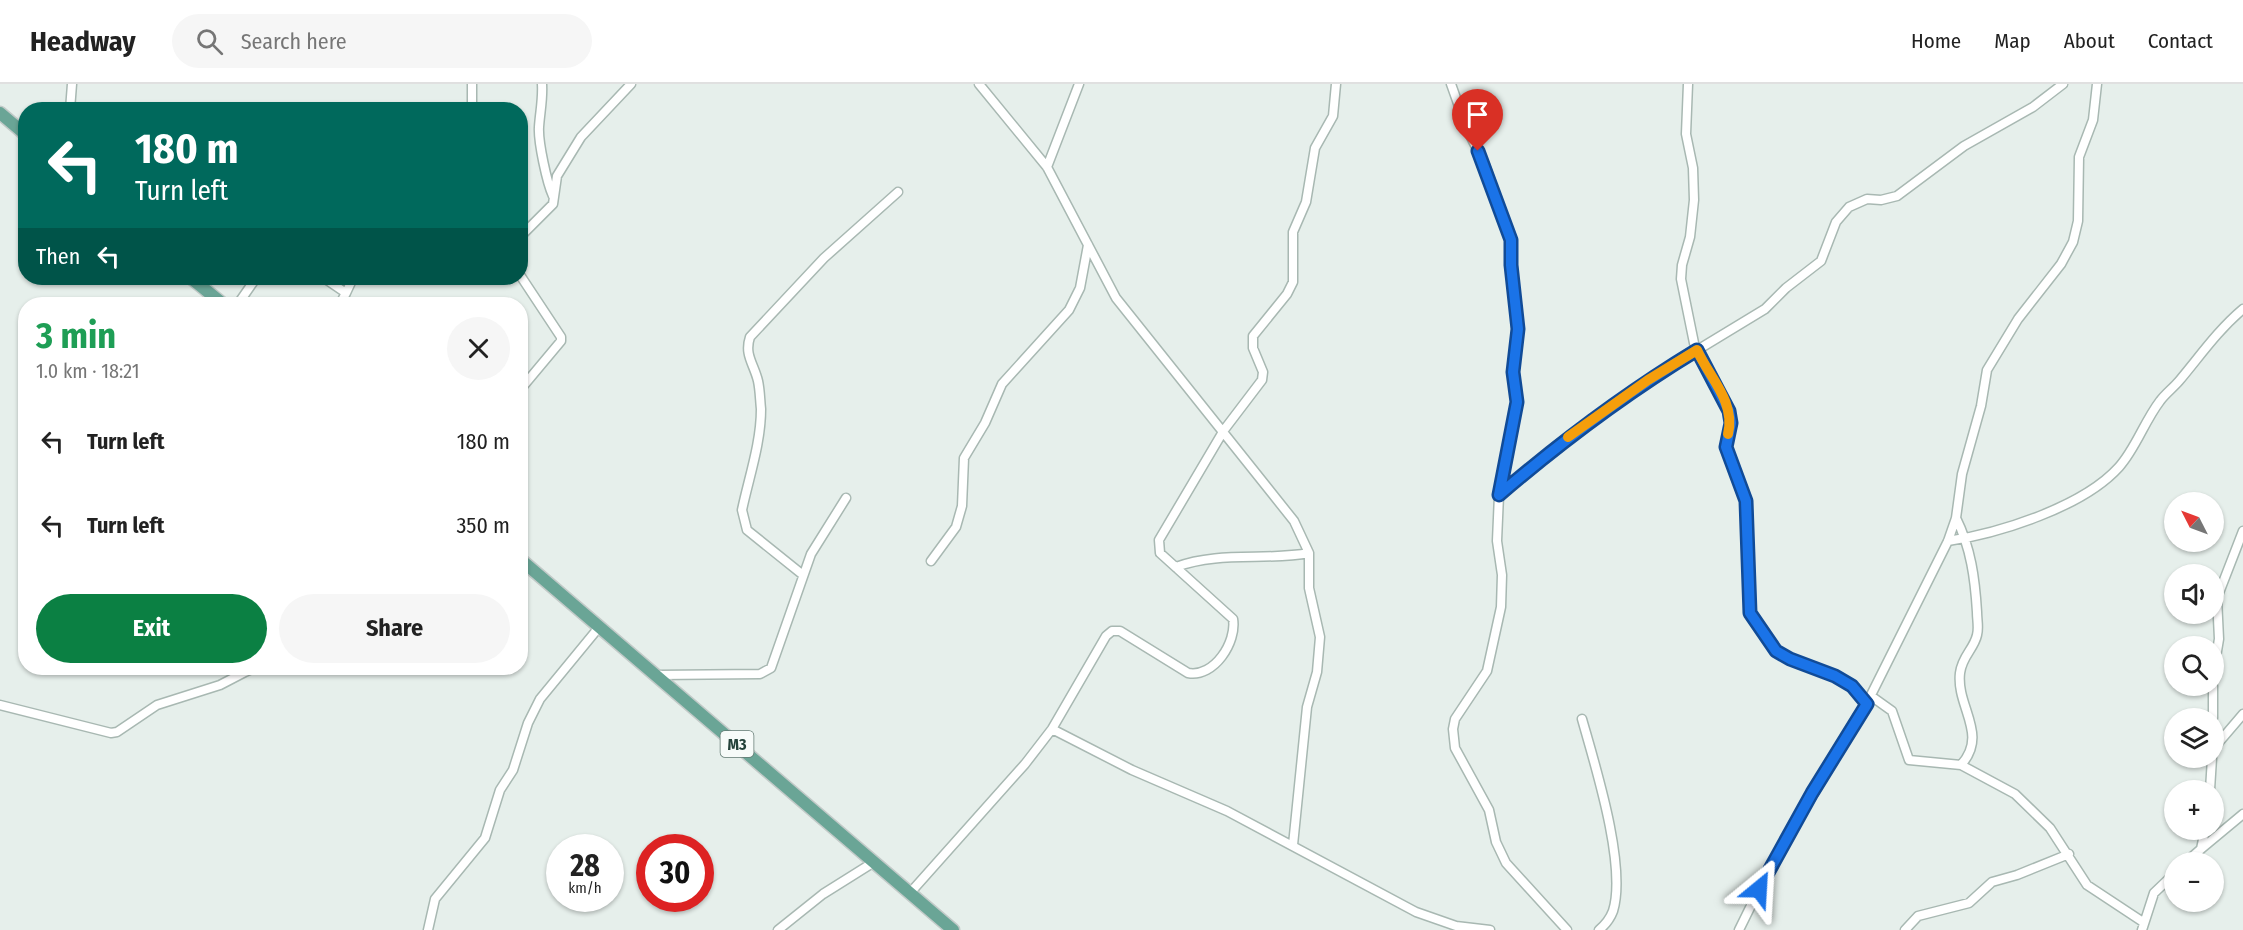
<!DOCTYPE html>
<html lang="en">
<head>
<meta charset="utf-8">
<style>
  body { margin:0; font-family:"Fira Sans Condensed",sans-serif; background:#f6f6f6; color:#222; height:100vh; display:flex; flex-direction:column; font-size:22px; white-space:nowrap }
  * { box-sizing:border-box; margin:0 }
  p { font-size:20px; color:#767676 }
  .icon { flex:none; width:33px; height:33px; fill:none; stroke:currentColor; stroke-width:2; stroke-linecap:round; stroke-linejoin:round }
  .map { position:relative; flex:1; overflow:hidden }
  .drawer { position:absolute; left:18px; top:213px; width:510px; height:378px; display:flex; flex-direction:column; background:#fff; border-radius:24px; box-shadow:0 2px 4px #0004 }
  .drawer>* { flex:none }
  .top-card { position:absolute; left:18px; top:18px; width:510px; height:183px; border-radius:24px; box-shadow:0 2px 4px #0004; background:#00695c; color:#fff; overflow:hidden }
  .needle { width:39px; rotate:312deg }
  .tools { position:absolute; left:2164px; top:408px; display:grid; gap:12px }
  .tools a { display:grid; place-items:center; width:60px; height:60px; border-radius:50%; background:#fff; box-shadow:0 2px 4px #0004; font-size:30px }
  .speed { position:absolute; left:546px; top:750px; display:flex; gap:12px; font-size:30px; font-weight:700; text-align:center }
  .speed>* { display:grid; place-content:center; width:78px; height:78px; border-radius:50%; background:#fff; box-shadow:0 2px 4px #0004; line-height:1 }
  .speed small { font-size:15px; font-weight:400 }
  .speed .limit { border:9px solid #d22; background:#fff; color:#111 }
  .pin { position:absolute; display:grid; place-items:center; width:51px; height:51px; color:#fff; margin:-62px -26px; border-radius:50% 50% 50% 0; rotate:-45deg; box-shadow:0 0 6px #0007 }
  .pin .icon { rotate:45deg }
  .me { position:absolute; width:66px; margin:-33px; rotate:27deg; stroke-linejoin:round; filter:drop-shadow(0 0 4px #0008) }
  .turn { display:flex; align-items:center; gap:21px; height:126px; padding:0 18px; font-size:27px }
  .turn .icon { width:78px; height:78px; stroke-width:2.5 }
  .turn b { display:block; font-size:42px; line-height:51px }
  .then { display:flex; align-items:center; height:57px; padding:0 18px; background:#0003; gap:12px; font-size:22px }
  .round { display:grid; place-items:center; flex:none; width:63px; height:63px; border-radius:32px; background:#f6f6f6 }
  .head { display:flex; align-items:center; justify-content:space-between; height:102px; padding:0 18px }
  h1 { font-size:36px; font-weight:700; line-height:45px; color:#1e9e55 }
  .button { display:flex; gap:12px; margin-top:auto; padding:12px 18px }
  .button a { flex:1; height:69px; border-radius:36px; background:#0b8043; color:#fff; font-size:24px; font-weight:700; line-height:69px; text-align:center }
  .button a+a { background:#f6f6f6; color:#222 }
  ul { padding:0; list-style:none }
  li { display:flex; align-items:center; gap:18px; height:84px; padding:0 18px }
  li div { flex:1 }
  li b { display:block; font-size:22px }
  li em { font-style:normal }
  header { display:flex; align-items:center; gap:36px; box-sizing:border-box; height:84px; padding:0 30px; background:#fff; border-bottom:2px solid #e0e0e0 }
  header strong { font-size:28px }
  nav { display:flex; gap:33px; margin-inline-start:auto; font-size:21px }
  .search { width:420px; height:54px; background:#f6f6f6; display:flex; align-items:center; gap:15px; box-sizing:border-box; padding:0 21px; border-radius:33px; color:#767676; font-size:22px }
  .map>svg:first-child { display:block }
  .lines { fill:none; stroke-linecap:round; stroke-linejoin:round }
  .minor-casing { stroke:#a8b8b2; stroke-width:11 }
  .primary-casing { stroke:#c2cac8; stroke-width:15 }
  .minor { stroke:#fff; stroke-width:8 }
  .primary { stroke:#6aa596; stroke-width:12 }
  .route-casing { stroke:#114b97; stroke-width:15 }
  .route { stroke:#1a73e8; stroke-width:10 }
  .slow { stroke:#f59e0b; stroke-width:10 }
  .labels { text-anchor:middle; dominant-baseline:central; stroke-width:5; stroke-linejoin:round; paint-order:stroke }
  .shield { fill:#f7fbf9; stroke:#637a73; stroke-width:1.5 }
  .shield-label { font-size:16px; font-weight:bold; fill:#24423a }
</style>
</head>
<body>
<header>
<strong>Headway</strong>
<div class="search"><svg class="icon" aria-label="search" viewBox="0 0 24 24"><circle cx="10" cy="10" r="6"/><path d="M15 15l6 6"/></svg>Search here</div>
<nav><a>Home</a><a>Map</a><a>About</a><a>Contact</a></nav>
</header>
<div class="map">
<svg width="2243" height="846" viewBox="0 0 2243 846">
  <rect width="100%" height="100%" fill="#e6efeb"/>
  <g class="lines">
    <defs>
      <path id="minor" d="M472 0V26
        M542 0C543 15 540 28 539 43 538 58 547 99 553 112
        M979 0 1047 83 1116 214 1294 437 1309 469V504L1320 553 1317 588 1307 623 1293 761
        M1451 0 1467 45 1485 81 1511 156V181L1518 245 1513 288 1517 318 1499 411 1497 457 1502 491 1501 523 1487 587 1455 635 1453 645 1455 664 1489 726 1496 758 1506 779 1567 846
        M1688 0 1686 50 1693 84 1694 116 1690 153 1682 181 1681 195 1694 259 1729 327 1731 339 1726 363 1746 417 1750 529 1776 567 1790 575 1835 592 1852 602 1867 619
        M70 26 72 0
        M1047 83 1079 0
        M520 153 553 120 557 92 581 53 631 0
        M520 191 561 253V257L520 306
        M324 194 346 209 353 194
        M238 220 256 194
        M340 220 346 209
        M1499 411 1556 362 1648 296 1765 225 1786 204 1821 177 1836 138 1849 123 1867 115 1881 116 1897 112 1964 62 2033 23 2063 0
        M1956 434C1971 464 1975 495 1977 528 1977 536 1979 544 1977 551 1974 565 1962 572 1960 589 1956 623 1989 650 1961 681
        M1948 457C2000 449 2083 423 2119 383 2136 364 2144 338 2160 317 2165 310 2173 304 2179 297 2200 272 2218 246 2243 225
        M931 477 956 443 962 422 964 374 985 339 1002 300 1069 226 1080 204 1088 161
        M1176 483C1219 467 1265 477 1309 469
        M803 491 747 446 742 426C749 393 761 359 761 325 760 316 760 306 758 297 754 280 744 271 750 253L824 174 898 108
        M2214 585 2219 555 2217 514 2243 447
        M657 591 760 590 771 584 811 470 846 414
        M1871 612 1892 627 1909 676 1961 681 2015 710 2050 744 2087 801 2143 838
        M0 621 111 649 117 648 157 621 220 601 245 588 254 584H301
        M2213 634V602
        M1582 635C1595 681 1627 782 1613 827 1610 835 1605 841 1599 846
        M1052 645 1132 686 1227 727 1416 828 1456 842 1490 846
        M2214 664 2243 630
        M2210 706 2212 674
        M2201 765 2243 730
        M2186 778 2201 765 2205 746
        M910 809 1025 680 1052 645 1106 552 1112 547H1120L1188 589C1214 594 1237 558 1233 535L1160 469 1159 456 1224 346 1262 296 1263 288 1253 264V252L1287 210 1293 198V148L1306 118 1315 64 1333 32 1336 0
        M428 846 435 815 485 754 500 706 513 686 528 639 540 615 600 542
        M778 846 823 810 874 778
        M1739 846 1769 785 1867 619 1948 457 1956 434 1962 390 1981 322 1987 286 2018 235 2061 180 2073 158 2078 137 2079 73 2093 36 2097 0
        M1905 846 1918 832 1969 819 1992 798 2017 791 2069 770
        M2142 846 2154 809 2175 789"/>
      <path id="primary" d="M0 29 26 51
        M191 194 223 220
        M520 475 953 846"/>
    </defs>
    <use href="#minor" class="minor-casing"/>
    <use href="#primary" class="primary-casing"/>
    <use href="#minor" class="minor"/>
    <use href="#primary" class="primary"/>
  </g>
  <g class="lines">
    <defs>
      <path id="route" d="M1478 67 1511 156V181L1518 245 1513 288 1517 318 1499 411C1562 357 1626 309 1697 266L1729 327 1731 339 1726 363 1746 417 1750 529 1776 567 1790 575 1835 592 1852 602 1867 620 1812 709 1759 805"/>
    </defs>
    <use href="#route" class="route-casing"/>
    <use href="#route" class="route"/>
    <path class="slow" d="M1568 353 1648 296 1697 266C1709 293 1736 318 1728 350"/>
  </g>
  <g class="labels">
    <rect class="shield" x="720.5" y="647" width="33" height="26" rx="4.5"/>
    <g class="shield-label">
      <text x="737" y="660">M3</text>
    </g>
  </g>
</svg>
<div class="tools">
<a><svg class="needle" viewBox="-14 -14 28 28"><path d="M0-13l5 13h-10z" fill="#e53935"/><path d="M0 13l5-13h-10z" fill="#767676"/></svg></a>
<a><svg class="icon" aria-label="sound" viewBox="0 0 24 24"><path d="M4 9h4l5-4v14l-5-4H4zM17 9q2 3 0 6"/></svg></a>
<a><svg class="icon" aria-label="search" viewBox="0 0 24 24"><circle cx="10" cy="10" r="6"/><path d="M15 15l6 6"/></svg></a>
<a><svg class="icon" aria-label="layers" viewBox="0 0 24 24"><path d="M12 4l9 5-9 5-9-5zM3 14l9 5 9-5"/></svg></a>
<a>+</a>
<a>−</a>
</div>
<div class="speed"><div>28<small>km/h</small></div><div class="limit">30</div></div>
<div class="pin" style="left:1478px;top:67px;background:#d93025"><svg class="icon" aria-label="arrive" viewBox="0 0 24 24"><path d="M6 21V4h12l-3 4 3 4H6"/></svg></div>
<svg class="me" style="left:1759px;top:805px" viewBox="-20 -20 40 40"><path d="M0-17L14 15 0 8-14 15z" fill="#1a73e8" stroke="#fff" stroke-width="4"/></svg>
<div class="top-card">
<div class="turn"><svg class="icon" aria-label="left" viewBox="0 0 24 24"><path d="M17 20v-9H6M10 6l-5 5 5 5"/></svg><div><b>180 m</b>Turn left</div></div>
<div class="then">Then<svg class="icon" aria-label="left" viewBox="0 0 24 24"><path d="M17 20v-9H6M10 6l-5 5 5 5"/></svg></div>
</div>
<section class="drawer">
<div class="head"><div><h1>3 min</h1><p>1.0 km · 18:21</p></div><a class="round"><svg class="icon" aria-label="close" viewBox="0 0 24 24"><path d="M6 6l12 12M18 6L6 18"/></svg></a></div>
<ul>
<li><svg class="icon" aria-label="left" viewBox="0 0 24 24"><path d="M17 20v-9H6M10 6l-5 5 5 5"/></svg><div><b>Turn left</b></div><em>180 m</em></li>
<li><svg class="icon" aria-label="left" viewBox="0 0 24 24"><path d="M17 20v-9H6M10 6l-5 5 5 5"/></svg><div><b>Turn left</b></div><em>350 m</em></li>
</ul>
<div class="button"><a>Exit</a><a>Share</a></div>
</section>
</div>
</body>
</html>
